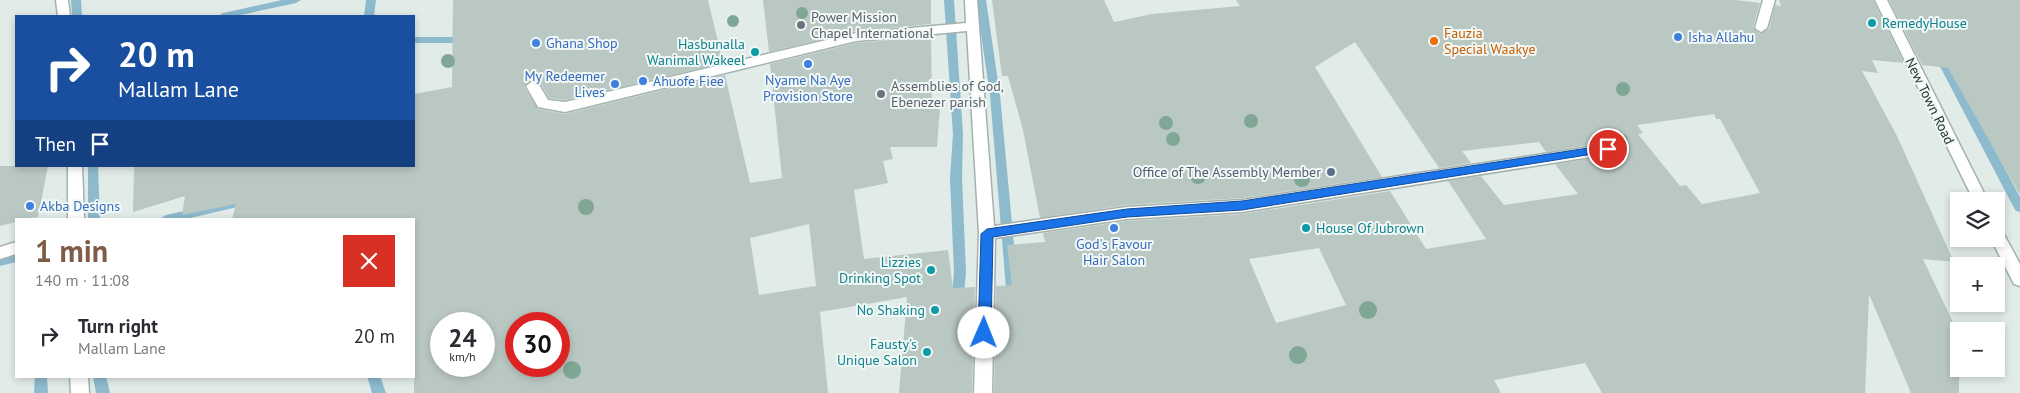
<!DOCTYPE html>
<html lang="en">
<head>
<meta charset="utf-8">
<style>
  body { margin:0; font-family:"PT Sans",sans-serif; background:#f7f7f7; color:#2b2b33; height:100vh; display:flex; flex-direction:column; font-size:19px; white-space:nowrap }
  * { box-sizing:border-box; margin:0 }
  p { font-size:16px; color:#7c7c81 }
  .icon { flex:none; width:28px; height:28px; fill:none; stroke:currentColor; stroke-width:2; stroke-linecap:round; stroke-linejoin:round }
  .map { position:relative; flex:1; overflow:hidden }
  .sheet { position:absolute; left:15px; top:218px; width:400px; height:160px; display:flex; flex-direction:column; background:#fff; border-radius:0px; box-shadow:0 2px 8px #0003 }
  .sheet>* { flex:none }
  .banner { position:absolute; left:15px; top:15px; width:400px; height:152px; border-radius:0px; box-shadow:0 2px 8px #0003; background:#1a4fa0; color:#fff; overflow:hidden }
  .tools { position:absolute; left:1950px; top:192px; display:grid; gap:10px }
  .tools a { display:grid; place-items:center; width:55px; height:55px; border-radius:0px; background:#fff; box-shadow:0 2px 8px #0003; font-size:25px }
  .speed { position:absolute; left:430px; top:312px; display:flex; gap:10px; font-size:25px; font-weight:700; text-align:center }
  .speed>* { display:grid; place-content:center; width:65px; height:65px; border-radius:50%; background:#fff; box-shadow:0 2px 8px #0003; line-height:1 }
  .speed small { font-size:12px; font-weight:400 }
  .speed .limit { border:8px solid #d22; background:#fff; color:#111 }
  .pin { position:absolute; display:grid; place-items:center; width:42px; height:42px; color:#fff; margin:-21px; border:2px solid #fff; border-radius:50%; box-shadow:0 1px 5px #0007 }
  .me { position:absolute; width:55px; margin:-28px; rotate:1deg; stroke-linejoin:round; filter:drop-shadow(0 0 4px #0008) }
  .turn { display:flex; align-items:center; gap:18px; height:105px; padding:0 20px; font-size:22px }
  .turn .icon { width:65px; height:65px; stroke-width:2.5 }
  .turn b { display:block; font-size:35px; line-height:42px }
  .then { display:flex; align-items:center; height:48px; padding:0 20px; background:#0003; gap:10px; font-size:19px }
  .round { display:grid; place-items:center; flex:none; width:52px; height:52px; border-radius:0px; background:#f7f7f7 }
  .summary { display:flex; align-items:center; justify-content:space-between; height:85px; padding:0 20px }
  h1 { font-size:30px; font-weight:600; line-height:38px; color:#805b48 }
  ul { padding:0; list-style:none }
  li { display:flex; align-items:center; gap:15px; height:65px; padding:0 20px }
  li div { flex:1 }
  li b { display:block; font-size:19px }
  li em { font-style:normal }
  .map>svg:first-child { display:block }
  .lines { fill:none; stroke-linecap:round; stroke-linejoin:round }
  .stream { fill:#8dbacc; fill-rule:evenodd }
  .building { fill:#bac8c4; fill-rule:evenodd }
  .service-casing { stroke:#a4b2af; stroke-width:3 }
  .minor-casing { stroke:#a4b2af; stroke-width:3 }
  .tertiary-casing { stroke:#a4b2af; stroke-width:3 }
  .service { fill:#fff; fill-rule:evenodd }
  .minor { fill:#fff; fill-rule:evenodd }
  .tertiary { fill:#fff; fill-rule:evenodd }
  .tree { fill:#80a695 }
  .route { fill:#1a73e8; stroke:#114b97 }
  .culture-dot { fill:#0f9aa8; stroke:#f2f8f5; stroke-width:2 }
  .worship-dot { fill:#6b7280; stroke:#f2f8f5; stroke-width:2 }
  .shop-dot { fill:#3f7fe0; stroke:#f2f8f5; stroke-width:2 }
  .food-dot { fill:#e8710a; stroke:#f2f8f5; stroke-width:2 }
  .service-dot { fill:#5c6f8a; stroke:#f2f8f5; stroke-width:2 }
  .labels { text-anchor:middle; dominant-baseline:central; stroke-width:4; stroke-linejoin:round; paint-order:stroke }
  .worship-label { font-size:14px; fill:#5b616d; stroke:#f2f8f5; text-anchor:start }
  .culture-label { font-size:14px; fill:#0d838f; stroke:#f2f8f5; text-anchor:end }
  .food-label { font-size:14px; fill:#c56008; stroke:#f2f8f5; text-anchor:start }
  .shop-label { font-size:14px; fill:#366cbe; stroke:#f2f8f5; text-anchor:start }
  .street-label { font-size:14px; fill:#233a37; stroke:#f2f8f5 }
  .service-label { font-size:14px; fill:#4e5e75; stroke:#f2f8f5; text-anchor:end }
</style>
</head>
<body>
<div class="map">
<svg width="2020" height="393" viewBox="0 0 2020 393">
  <rect width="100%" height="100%" fill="#e1ebe8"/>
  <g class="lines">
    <path class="stream" d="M71 0H81L82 16H72Z
      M282 0H301L296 3 236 16H218L223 13Z
      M366 0H376L374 16H364Z
      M944 0H954L963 134 962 178 966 273 963 302 961 305 957 307 953 305 951 302 954 273 950 178 953 134Z
      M976 0H986L1000 95 1018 288 1015 302 1011 304 1007 302 1005 299 1006 288 990 95Z
      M414 37H467L472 40 467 43H414Z
      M1939 52 1944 55 2020 197V212L2016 211 2014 208 1934 55Z
      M88 166H98L100 219H88Z
      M242 198 248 202 246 205 186 219H160L166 215Z
      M16 252V262L0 266V256Z
      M35 376H47L48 393H34Z
      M93 376H106L110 393H96Z
      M367 376H380L386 393H372Z"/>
  </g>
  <path class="building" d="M453 0H708L723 63 565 100 549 98 540 82 534 79 524 87 538 109 565 114 725 75 750 183 782 178 770 64 856 43 931 36 932 106H940L937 147H890L893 159 883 161 888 183 854 190 864 259 948 250 953 288 975 287 972 393H899L907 297 820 312 828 393H414V219H232L236 204 182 215 185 196 133 212 134 166H414V94L452 87ZM809 224 816 286 759 295 750 238ZM441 324H484V366H441ZM516 324H559V366H516Z
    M763 0H931V24L856 31 769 52Z
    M992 0H1104L1114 22 1152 14 1240 6 1236 0H1736L1760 3 1753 27 1760 34 1769 29 1775 5 1781 6 1779 0H1873L1904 63 1872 60 1878 73 1862 71 1897 136 1954 262 1923 259 1959 335V393H1911L1869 294 1865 393H1602L1585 363 1494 380 1501 393H994L996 286 1012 285 1007 245 1045 242 1043 233 1127 221 1242 214 1390 191 1426 249 1486 239 1448 181 1481 176 1504 205 1578 194 1555 164 1609 156 1618 149 1609 142 1546 152 1539 142 1462 151 1471 163 1439 168 1355 42 1315 67 1382 177 1242 198 1127 205 1040 218 1023 130 1008 76H1002ZM1714 114 1716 119H1720L1760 193 1702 204 1686 185 1680 186 1638 134 1643 133 1637 125ZM1319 248 1346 305 1276 323 1249 259Z
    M1889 0H2020V195L1948 68 1922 65Z
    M0 166H48L38 217 16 219V222L0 226Z"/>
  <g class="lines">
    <defs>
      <path id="service" d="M1763 0H1775L1767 28 1761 32 1755 28Z"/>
      <path id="minor" d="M56 0H68L70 16H58Z
        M965 0H977L994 226 1127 207 1242 200 1609 144 1616 149 1609 154 1242 212 1127 219 995 238 992 393H974L979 233 967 31 856 41 565 112 538 107 526 86 533 81 538 83 548 100 565 102 856 33 966 23Z
        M68 166H82L84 219H68Z
        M16 242V254L0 259V247Z
        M70 376H88L89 393H71Z"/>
      <path id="tertiary" d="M1875 0H1887L1988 201H1974Z
        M1996 227 2001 229 2020 264V286L2014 284 1991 239H1996Z"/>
    </defs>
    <use href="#service" class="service-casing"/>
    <use href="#minor" class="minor-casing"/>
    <use href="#tertiary" class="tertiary-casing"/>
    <use href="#service" class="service"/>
    <use href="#minor" class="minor"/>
    <use href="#tertiary" class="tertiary"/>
  </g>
  <g class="tree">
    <circle cx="802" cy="13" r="6"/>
    <circle cx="733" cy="21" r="6"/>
    <circle cx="448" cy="61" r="7"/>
    <circle cx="1623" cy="89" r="7"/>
    <circle cx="1251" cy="121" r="7"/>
    <circle cx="1166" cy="123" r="7"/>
    <circle cx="1173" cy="139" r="7"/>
    <circle cx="1621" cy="141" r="7"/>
    <circle cx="1198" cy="176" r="8"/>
    <circle cx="1302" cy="179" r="8"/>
    <circle cx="586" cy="207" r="8"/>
    <circle cx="1368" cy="310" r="9"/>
    <circle cx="1298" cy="355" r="9"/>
    <circle cx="572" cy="370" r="9"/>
  </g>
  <path class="route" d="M1608 145 1612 146V151L1242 210 1127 217 993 237 991 333 984 338 978 333 981 234 987 229 1127 209 1242 201Z"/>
  <g class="culture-dot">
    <circle cx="1872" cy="23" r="5"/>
    <circle cx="755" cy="52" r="5"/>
    <circle cx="1306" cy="228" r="5"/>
    <circle cx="931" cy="270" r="5"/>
    <circle cx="935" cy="310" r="5"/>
    <circle cx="927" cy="352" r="5"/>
  </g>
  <g class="worship-dot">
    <circle cx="801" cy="25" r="5"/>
    <circle cx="881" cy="94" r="5"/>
  </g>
  <g class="shop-dot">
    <circle cx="1678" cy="37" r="5"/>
    <circle cx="536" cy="43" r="5"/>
    <circle cx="808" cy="64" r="5"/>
    <circle cx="643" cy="81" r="5"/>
    <circle cx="615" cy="84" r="5"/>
    <circle cx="30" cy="206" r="5"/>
    <circle cx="1114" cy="228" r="5"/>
  </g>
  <circle class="food-dot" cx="1434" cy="41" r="5"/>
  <circle class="service-dot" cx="1331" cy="172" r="5"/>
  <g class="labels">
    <g class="worship-label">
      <text x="811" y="17">Power Mission<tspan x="811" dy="16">Chapel International</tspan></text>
      <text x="891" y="86">Assemblies of God,<tspan x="891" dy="16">Ebenezer parish</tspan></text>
    </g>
    <g class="culture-label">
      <text x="1882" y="23" text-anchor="start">RemedyHouse</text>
      <text x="745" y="44">Hasbunalla<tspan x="745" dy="16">Wanimal Wakeel</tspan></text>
      <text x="1316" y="228" text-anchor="start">House Of Jubrown</text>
      <text x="921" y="262">Lizzies<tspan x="921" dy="16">Drinking Spot</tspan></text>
      <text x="925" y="310">No Shaking</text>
      <text x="917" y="344">Fausty's<tspan x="917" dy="16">Unique Salon</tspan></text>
    </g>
    <g class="food-label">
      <text x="1444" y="33">Fauzia<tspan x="1444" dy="16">Special Waakye</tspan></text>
    </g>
    <g class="shop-label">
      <text x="1688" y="37">Isha Allahu</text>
      <text x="546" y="43">Ghana Shop</text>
      <text x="605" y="76" text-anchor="end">My Redeemer<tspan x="605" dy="16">Lives</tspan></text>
      <text x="808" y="80" text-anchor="middle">Nyame Na Aye<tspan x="808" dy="16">Provision Store</tspan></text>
      <text x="653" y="81">Ahuofe Fiee</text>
      <text x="40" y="206">Akba Designs</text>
      <text x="1114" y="244" text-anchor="middle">God's Favour<tspan x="1114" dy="16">Hair Salon</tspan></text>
    </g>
    <g class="street-label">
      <text transform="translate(1930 101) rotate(64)">New Town Road</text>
    </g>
    <g class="service-label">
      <text x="1321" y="172">Office of The Assembly Member</text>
    </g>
  </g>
</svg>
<div class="tools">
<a><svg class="icon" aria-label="layers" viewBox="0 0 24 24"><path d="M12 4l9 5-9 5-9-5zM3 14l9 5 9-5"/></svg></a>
<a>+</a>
<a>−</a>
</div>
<div class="speed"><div>24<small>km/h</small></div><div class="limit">30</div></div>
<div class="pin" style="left:1608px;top:149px;background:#d93025"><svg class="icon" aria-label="arrive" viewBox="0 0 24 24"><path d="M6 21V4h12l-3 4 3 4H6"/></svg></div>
<svg class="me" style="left:984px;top:333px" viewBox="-20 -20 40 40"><circle r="19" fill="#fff"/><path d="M0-13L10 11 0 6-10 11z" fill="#1a73e8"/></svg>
<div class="banner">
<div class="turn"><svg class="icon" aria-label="right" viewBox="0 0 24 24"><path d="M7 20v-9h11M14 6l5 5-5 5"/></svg><div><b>20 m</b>Mallam Lane</div></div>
<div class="then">Then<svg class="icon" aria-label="arrive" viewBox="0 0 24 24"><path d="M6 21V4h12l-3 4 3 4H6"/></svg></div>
</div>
<section class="sheet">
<div class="summary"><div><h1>1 min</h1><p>140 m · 11:08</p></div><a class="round" style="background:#d93025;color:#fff"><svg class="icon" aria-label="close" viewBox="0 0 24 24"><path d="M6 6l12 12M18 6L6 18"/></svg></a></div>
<ul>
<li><svg class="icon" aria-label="right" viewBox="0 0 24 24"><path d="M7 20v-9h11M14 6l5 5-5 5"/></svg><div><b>Turn right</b><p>Mallam Lane</p></div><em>20 m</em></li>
</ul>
</section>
</div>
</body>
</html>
